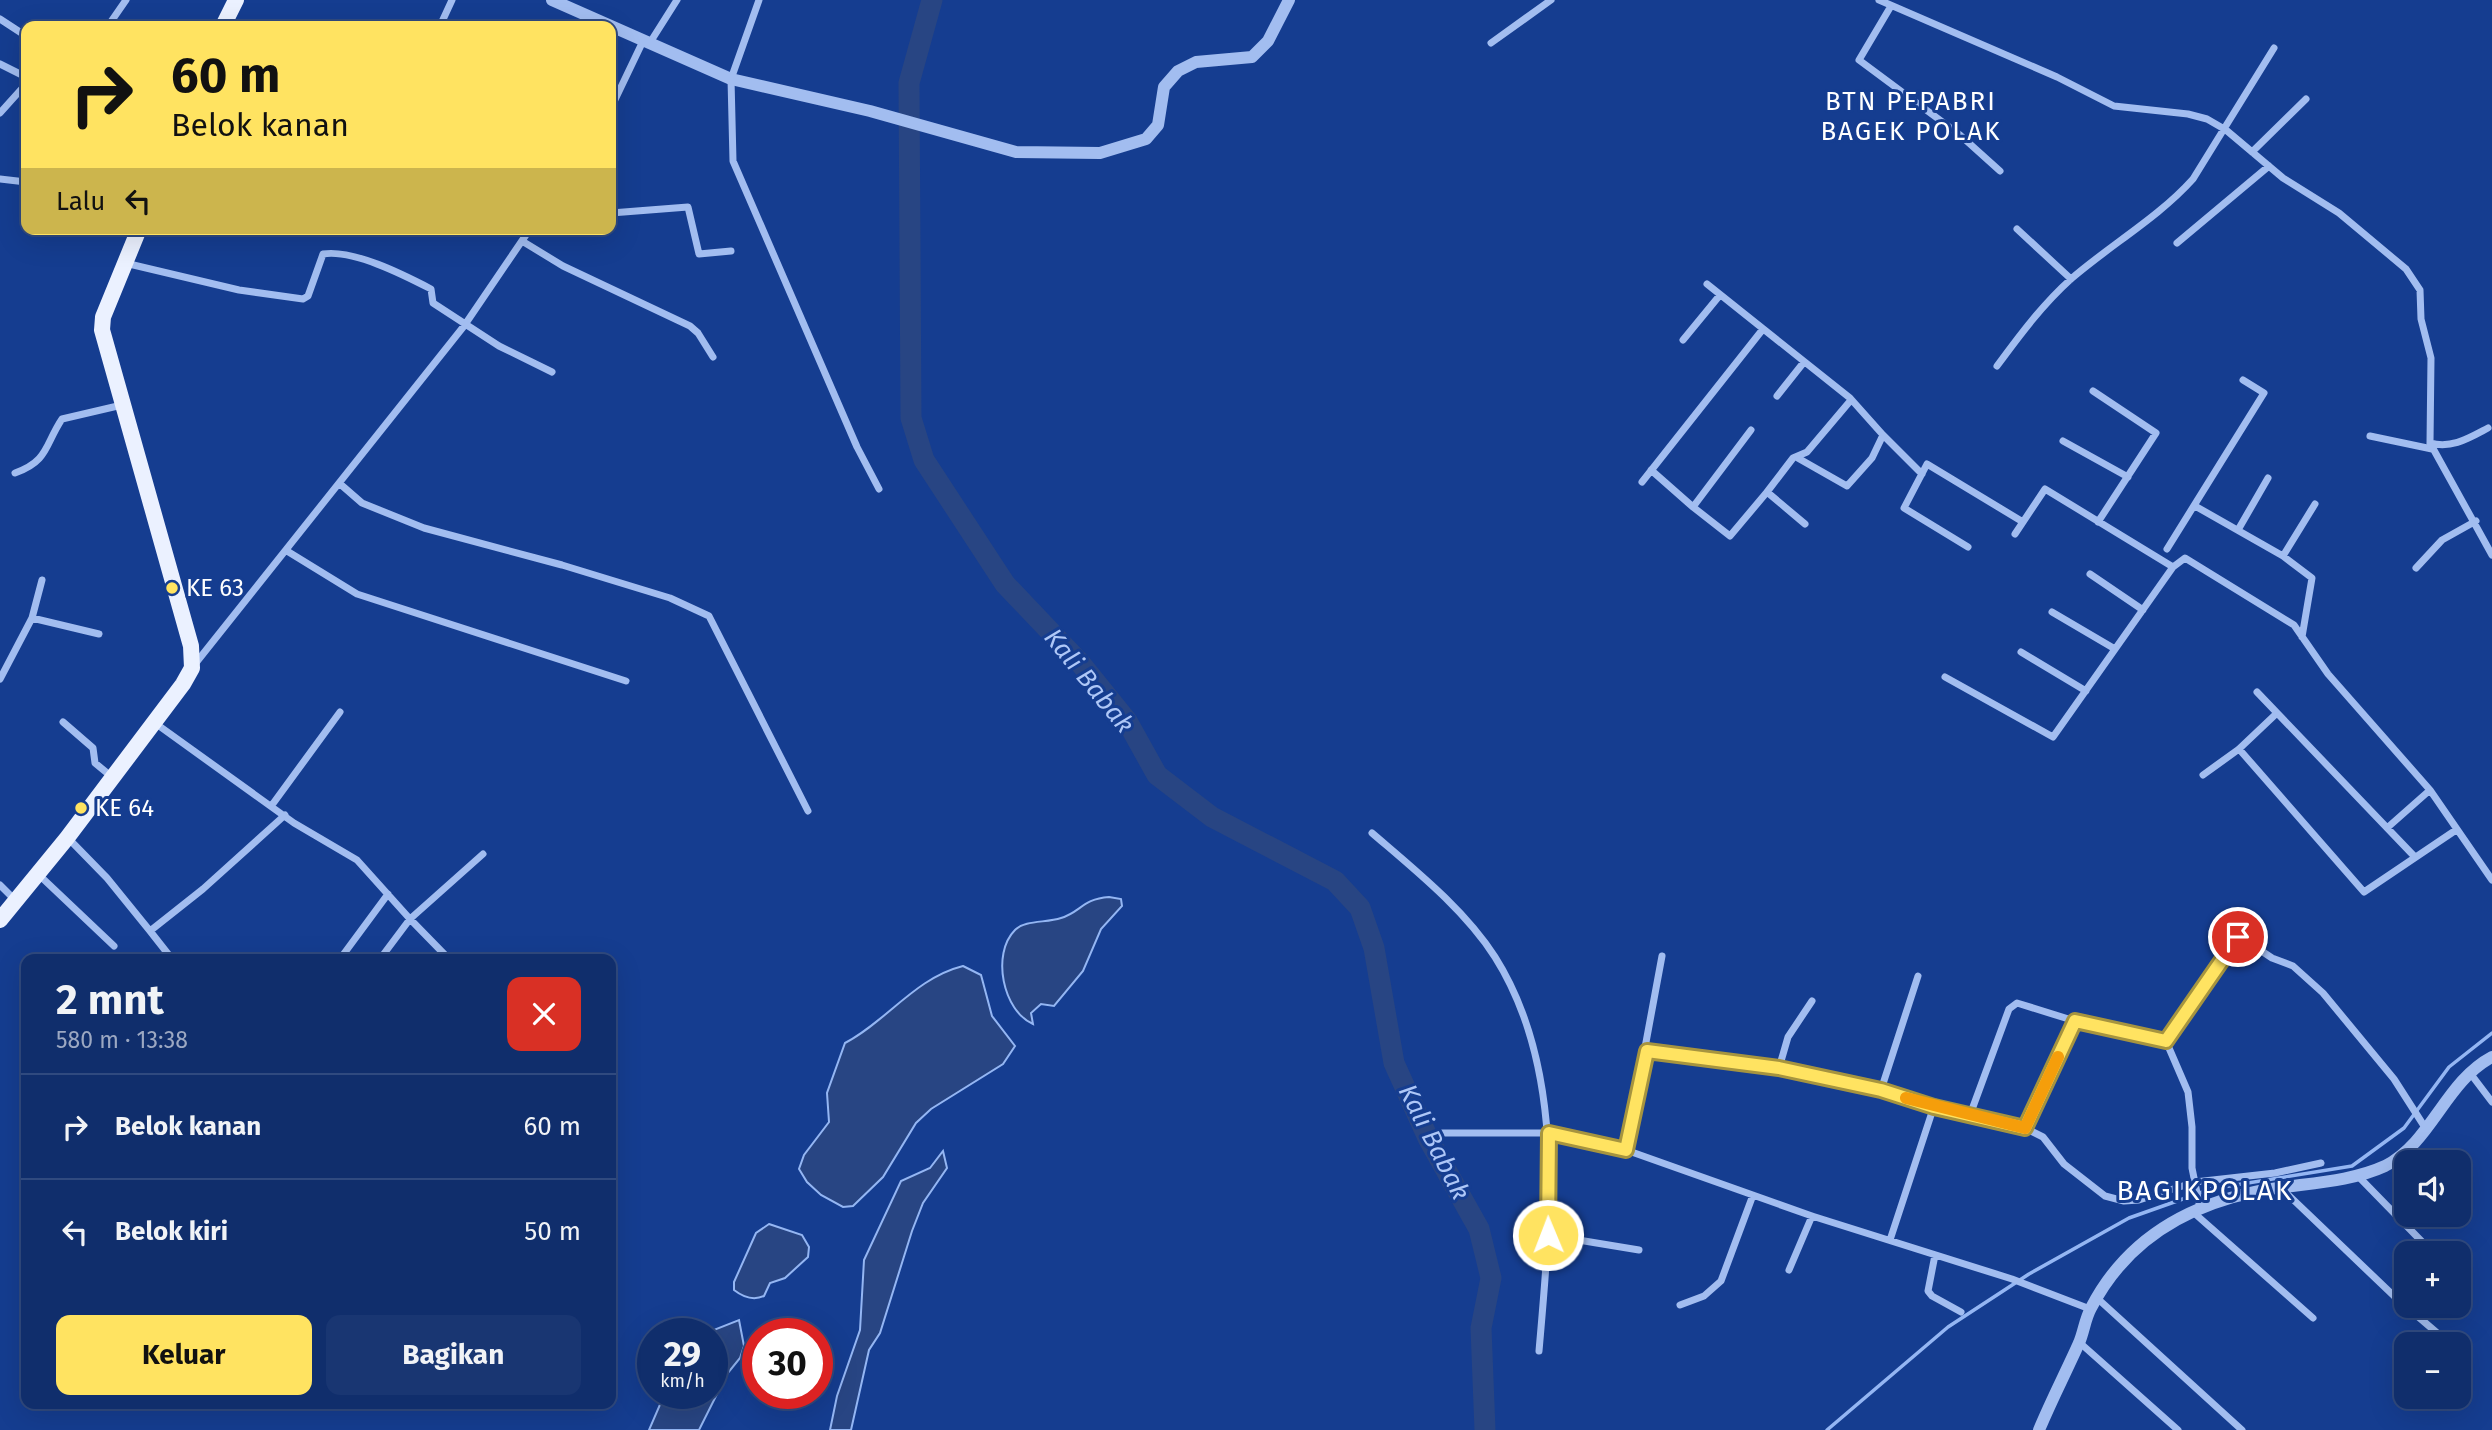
<!DOCTYPE html>
<html lang="id">
<head>
<meta charset="utf-8">
<style>
  body { margin:0; font-family:"Fira Sans",sans-serif; background:#193672; color:#f1f3f6; height:100vh; display:flex; flex-direction:column; font-size:26px; white-space:nowrap }
  * { box-sizing:border-box; margin:0 }
  p { font-size:23px; color:#9ca8c2 }
  .icon { flex:none; width:38px; height:38px; fill:none; stroke:currentColor; stroke-width:2; stroke-linecap:round; stroke-linejoin:round }
  .map { position:relative; flex:1; overflow:hidden }
  .details { position:absolute; left:21px; top:954px; width:595px; height:455px; display:flex; flex-direction:column; background:#102e6c; border-radius:14px; box-shadow:0 7px 28px #0002,0 0 0 2px #304a7f }
  .details>* { flex:none }
  .guide { position:absolute; left:21px; top:21px; width:595px; height:214px; border-radius:14px; box-shadow:0 7px 28px #0002,0 0 0 2px #304a7f; background:#ffe361; color:#111; overflow:hidden }
  .tools { position:absolute; left:2394px; top:1150px; display:grid; gap:14px }
  .tools a { display:grid; place-items:center; width:77px; height:77px; border-radius:14px; background:#102e6c; box-shadow:0 7px 28px #0002,0 0 0 2px #304a7f; font-size:35px }
  .speed { position:absolute; left:637px; top:1318px; display:flex; gap:14px; font-size:35px; font-weight:700; text-align:center }
  .speed>* { display:grid; place-content:center; width:91px; height:91px; border-radius:50%; background:#102e6c; box-shadow:0 7px 28px #0002,0 0 0 2px #304a7f; line-height:1 }
  .speed small { font-size:18px; font-weight:400 }
  .speed .limit { border:10px solid #d22; background:#fff; color:#111 }
  .pin { position:absolute; display:grid; place-items:center; width:60px; height:60px; color:#fff; margin:-30px; border:4px solid #fff; border-radius:50%; box-shadow:0 2px 7px #0007 }
  .me { position:absolute; width:77px; margin:-38px; rotate:359deg; stroke-linejoin:round; filter:drop-shadow(0 0 5px #0008) }
  .turn { display:flex; align-items:center; gap:24px; height:147px; padding:0 35px; font-size:32px }
  .turn .icon { width:91px; height:91px; stroke-width:2.5 }
  .turn b { display:block; font-size:49px; line-height:60px }
  .then { display:flex; align-items:center; height:66px; padding:0 35px; background:#0003; gap:14px; font-size:26px }
  .round { display:grid; place-items:center; flex:none; width:74px; height:74px; border-radius:14px; background:#193672 }
  .head { display:flex; align-items:center; justify-content:space-between; height:119px; padding:0 35px }
  h1 { font-size:42px; font-weight:700; line-height:52px }
  .primary-button { display:flex; gap:14px; margin-top:auto; padding:14px 35px }
  .primary-button a { flex:1; height:80px; border-radius:14px; background:#ffe361; color:#111; font-size:28px; font-weight:700; line-height:80px; text-align:center }
  .primary-button a+a { background:#193672; color:#f1f3f6 }
  ul { padding:0; list-style:none }
  li { display:flex; align-items:center; gap:21px; height:105px; padding:0 35px; border-top:2px solid #304a7f }
  li div { flex:1 }
  li b { display:block; font-size:26px }
  li em { font-style:normal }
  .map>svg:first-child { display:block }
  .water { fill:#284583; stroke:#94b6f3; stroke-width:2 }
  .lines { fill:none; stroke-linecap:round; stroke-linejoin:round }
  .stream { stroke:#94b6f3; stroke-width:3.5 }
  .river { stroke:#284583; stroke-width:21 }
  .minor { stroke:#a2bdf0; stroke-width:7 }
  .tertiary { stroke:#a2bdf0; stroke-width:12 }
  .primary { stroke:#ebf1ff; stroke-width:16 }
  .route-casing { stroke:#a6943f; stroke-width:18 }
  .route { stroke:#ffe361; stroke-width:12 }
  .slow { stroke:#f59e0b; stroke-width:12 }
  .poi-dot { fill:#ffe361; stroke:#153d90; stroke-width:2.5 }
  .labels { text-anchor:middle; dominant-baseline:central; stroke-width:6; stroke-linejoin:round; paint-order:stroke }
  .poi-label { font-size:24px; fill:#fff; stroke:#153d90; text-anchor:start }
  .neighbourhood-label { font-size:26px; letter-spacing:2px; fill:#fff; stroke:#153d90 }
  .water-label { font-size:26px; font-style:italic; fill:#aec7f7; stroke:#153d90 }
  .quarter-label { font-size:28px; letter-spacing:2px; fill:#fff; stroke:#153d90 }
</style>
</head>
<body>
<div class="map">
<svg width="2492" height="1430" viewBox="0 0 2492 1430">
  <rect width="100%" height="100%" fill="#153d90"/>
  <path class="water" d="M1109 897 1121 899 1122 906 1101 929 1083 971 1054 1006 1041 1004 1031 1013 1033 1024C1003 1011 991 954 1015 930 1025 920 1046 923 1061 918 1081 912 1082 899 1109 897Z
    M963 966 981 975 992 1016 1015 1046 1003 1064 931 1109 916 1123 883 1177 853 1206 843 1207 821 1195 807 1182 799 1169 804 1155 829 1122 827 1093 845 1043C887 1021 915 978 963 966Z
    M943 1151 947 1168 923 1203 912 1231 880 1333 869 1350 851 1430H830L837 1396 860 1330 864 1260 901 1181 930 1168Z
    M769 1224 802 1235 809 1247 808 1257 785 1278 770 1283 764 1296C753 1301 743 1297 734 1290V1282L756 1233Z
    M739 1320 744 1346 740 1358 727 1374 699 1430H649L665 1393H712V1334L706 1333Z"/>
  <g class="lines">
    <path class="stream" d="M1827 1430 1948 1327 2029 1274 2129 1218 2211 1189 2352 1166 2404 1128 2449 1067 2492 1033"/>
    <path class="river" d="M932 0 909 83 911 418 924 460 1005 584 1081 664 1127 721 1157 775 1212 817 1335 881 1360 908 1374 948 1394 1063 1428 1138 1479 1229 1491 1278 1481 1328 1485 1430"/>
    <path class="minor" d="M759 0 731 79 733 161 857 447 879 489
      M1879 0 2057 77 2114 106 2188 114 2207 119 2226 130 2283 178 2339 213 2406 269 2420 290 2421 319 2431 358 2430 443 2492 555
      M1891 6 1859 60 1960 135 2000 171
      M0 19 26 36
      M108 26 126 0
      M440 26 452 0
      M651 41 677 0
      M1491 43 1551 0
      M0 64 26 77
      M611 108 644 39
      M0 113 26 84
      M2252 152 2306 99
      M0 179 26 182
      M611 213 688 207 699 254 731 251
      M2017 229 2071 279
      M522 241 563 266 690 326 698 333 713 357
      M2177 243 2269 166
      M125 263 239 290 303 299 308 296 323 254C353 249 404 275 431 289L433 303 499 346 552 372
      M1707 284 1850 398 1883 435
      M1683 340 1720 295
      M1997 366C2019 336 2043 304 2071 279 2110 245 2158 218 2193 179L2274 48
      M2093 391 2156 433 2098 522
      M1777 396 1804 362
      M1751 430 1693 507 1730 536 1767 492
      M2370 436 2432 449
      M2063 441 2128 477
      M2430 443C2452 449 2469 438 2488 428
      M1796 457 1847 486 1872 458 1883 435 1922 474
      M1651 470 1693 507
      M15 473C49 461 45 444 62 419L122 405
      M1642 482 1763 329
      M339 483 362 503 424 528 562 565 670 598 709 616 808 811
      M2195 506 2283 556 2312 578 2302 637
      M1805 524 1767 492 1793 458 1807 452 1851 400
      M2238 530 2268 478
      M2015 534 2045 489 2173 567
      M1968 547 1904 508 1927 464 2023 522
      M2167 549 2264 393 2243 380
      M287 551 357 594 626 681
      M2283 556 2315 504
      M2416 568 2442 540 2476 521
      M2090 574 2143 610
      M2052 612 2115 649
      M32 618 42 580
      M2021 652 2086 691
      M195 664 464 326 530 229
      M1945 677 2053 737 2173 567 2185 558 2294 625 2328 674 2430 790 2492 880
      M0 679 32 618 99 634
      M2257 692 2414 856
      M63 722 93 748 95 763 112 777
      M155 723 294 823 357 860 410 919 483 854
      M2239 749 2364 892 2456 830
      M2203 775 2239 749 2277 713
      M272 805 340 712
      M2387 828 2430 790
      M1372 833C1415 870 1464 909 1495 957 1567 1071 1550 1223 1539 1351
      M68 838 107 878 150 931 203 889 285 815
      M38 874 114 946
      M0 885 16 901
      M150 931 172 959
      M340 959 388 894
      M380 959 410 919 449 959
      M2166 1041 2233 940 2242 938 2272 958 2293 966 2323 993 2394 1079 2426 1129
      M1647 1051 1779 1068 1881 1090 1934 1106 2025 1128 2043 1137 2064 1164 2105 1196 2124 1201 2139 1200 2195 1182 2275 1173 2321 1163
      M1779 1068 1788 1037 1812 1001
      M2470 1073 2492 1102
      M1881 1090 1918 976
      M1970 1115 2009 1009 2017 1003 2075 1021 2166 1041 2188 1092 2192 1127V1168L2200 1208
      M2025 1128 2075 1021
      M1442 1133H1549L1626 1150 1812 1216 2012 1279 2090 1309
      M1626 1150 1662 956
      M2357 1175 2433 1253
      M2281 1188 2394 1296 2450 1344
      M2193 1212 2313 1318
      M1548 1235 1639 1250
      M1890 1240 1934 1106
      M1935 1255 1928 1291 1932 1296 1961 1312
      M1789 1270 1812 1216
      M2459 1279 2464 1285
      M2097 1298 2242 1430
      M1680 1305 1704 1296 1721 1281 1753 1195
      M2079 1342 2178 1430
      M2459 1351 2460 1352"/>
    <path class="tertiary" d="M552 0 731 79 870 111 1016 152 1100 153 1146 139 1158 125 1164 87 1178 71 1196 62 1252 57 1268 41 1289 0
      M2039 1430C2051 1401 2066 1372 2079 1343 2084 1331 2085 1319 2091 1308 2125 1242 2183 1207 2254 1192 2296 1183 2346 1184 2385 1166 2432 1142 2445 1082 2492 1057"/>
    <path class="primary" d="M223 26 236 0
      M0 920 67 838 183 684 192 668 191 646 102 330 103 317 139 229"/>
  </g>
  <g class="lines">
    <defs>
      <path id="route" d="M1548 1235 1549 1133 1626 1150 1647 1051 1779 1068 1881 1090 1934 1107 2025 1128 2075 1021 2166 1041 2238 937"/>
    </defs>
    <use href="#route" class="route-casing"/>
    <use href="#route" class="route"/>
    <path class="slow" d="M1906 1098 2025 1128 2058 1057"/>
  </g>
  <g class="poi-dot">
    <circle cx="172" cy="588" r="7"/>
    <circle cx="81" cy="808" r="7"/>
  </g>
  <g class="labels">
    <g class="poi-label">
      <text x="186" y="588">KE 63</text>
      <text x="95" y="808">KE 64</text>
    </g>
    <g class="neighbourhood-label">
      <text x="1911" y="101">BTN PEPABRI<tspan x="1911" dy="30">BAGEK POLAK</tspan></text>
    </g>
    <g class="water-label">
      <text transform="translate(1089 681) rotate(51)">Kali Babak</text>
      <text transform="translate(1434 1142) rotate(63)">Kali Babak</text>
    </g>
    <g class="quarter-label">
      <text x="2205" y="1190">BAGIKPOLAK</text>
    </g>
  </g>
</svg>
<div class="tools">
<a><svg class="icon" aria-label="sound" viewBox="0 0 24 24"><path d="M4 9h4l5-4v14l-5-4H4zM17 9q2 3 0 6"/></svg></a>
<a>+</a>
<a>−</a>
</div>
<div class="speed"><div>29<small>km/h</small></div><div class="limit">30</div></div>
<div class="pin" style="left:2238px;top:937px;background:#d93025"><svg class="icon" aria-label="arrive" viewBox="0 0 24 24"><path d="M6 21V4h12l-3 4 3 4H6"/></svg></div>
<svg class="me" style="left:1548px;top:1235px" viewBox="-20 -20 40 40"><circle r="17" fill="#ffe361" stroke="#fff" stroke-width="3"/><path d="M0-11L8 9 0 5-8 9z" fill="#fff"/></svg>
<div class="guide">
<div class="turn"><svg class="icon" aria-label="right" viewBox="0 0 24 24"><path d="M7 20v-9h11M14 6l5 5-5 5"/></svg><div><b>60 m</b>Belok kanan</div></div>
<div class="then">Lalu<svg class="icon" aria-label="left" viewBox="0 0 24 24"><path d="M17 20v-9H6M10 6l-5 5 5 5"/></svg></div>
</div>
<section class="details">
<div class="head"><div><h1>2 mnt</h1><p>580 m · 13:38</p></div><a class="round" style="background:#d93025;color:#fff"><svg class="icon" aria-label="close" viewBox="0 0 24 24"><path d="M6 6l12 12M18 6L6 18"/></svg></a></div>
<ul>
<li><svg class="icon" aria-label="right" viewBox="0 0 24 24"><path d="M7 20v-9h11M14 6l5 5-5 5"/></svg><div><b>Belok kanan</b></div><em>60 m</em></li>
<li><svg class="icon" aria-label="left" viewBox="0 0 24 24"><path d="M17 20v-9H6M10 6l-5 5 5 5"/></svg><div><b>Belok kiri</b></div><em>50 m</em></li>
</ul>
<div class="primary-button"><a>Keluar</a><a>Bagikan</a></div>
</section>
</div>
</body>
</html>
